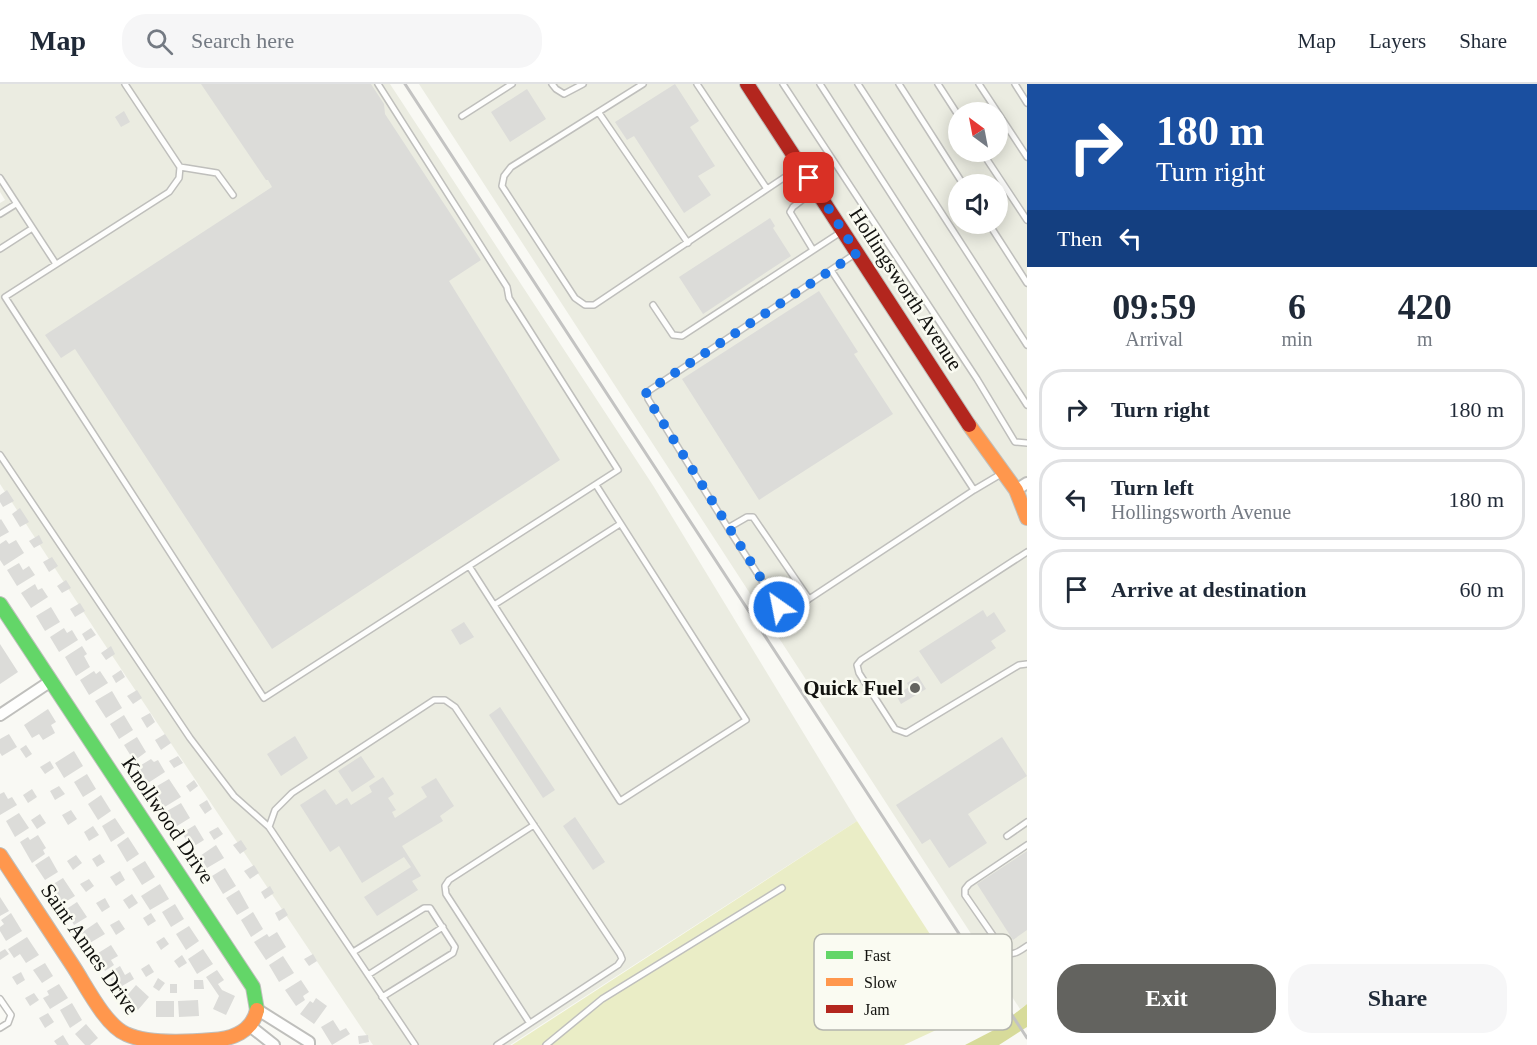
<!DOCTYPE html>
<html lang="en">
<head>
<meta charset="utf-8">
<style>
  body { margin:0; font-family:Georgia,serif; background:#f6f6f7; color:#1f2937; height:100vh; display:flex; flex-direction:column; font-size:22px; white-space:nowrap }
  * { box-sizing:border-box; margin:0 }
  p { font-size:20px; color:#747a83 }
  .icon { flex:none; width:33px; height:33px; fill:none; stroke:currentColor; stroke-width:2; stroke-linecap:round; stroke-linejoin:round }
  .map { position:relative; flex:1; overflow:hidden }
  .drawer { display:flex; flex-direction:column; background:#fff; width:510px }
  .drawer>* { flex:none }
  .banner { background:#1a4fa0; color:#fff; overflow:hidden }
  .needle { width:39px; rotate:328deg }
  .buttons { position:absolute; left:948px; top:18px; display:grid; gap:12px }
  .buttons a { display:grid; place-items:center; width:60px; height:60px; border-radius:50%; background:#fff; box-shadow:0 3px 15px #0003; font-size:30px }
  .pin { position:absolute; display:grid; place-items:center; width:51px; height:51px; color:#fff; margin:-26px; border-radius:12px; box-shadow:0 3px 9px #0006 }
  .me { position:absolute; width:66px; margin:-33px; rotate:327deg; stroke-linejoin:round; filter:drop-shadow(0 0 4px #0008) }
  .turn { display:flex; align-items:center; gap:21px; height:126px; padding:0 30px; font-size:27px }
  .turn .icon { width:78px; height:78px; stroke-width:2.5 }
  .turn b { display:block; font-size:42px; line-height:51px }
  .then { display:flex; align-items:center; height:57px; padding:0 30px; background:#0003; gap:12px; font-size:22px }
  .eta { display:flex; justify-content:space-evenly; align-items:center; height:102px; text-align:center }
  .eta b { font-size:36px; font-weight:700; line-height:42px }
  .primary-button { display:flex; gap:12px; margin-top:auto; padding:12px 30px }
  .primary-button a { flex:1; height:69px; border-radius:24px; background:#63635f; color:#fff; font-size:24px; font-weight:700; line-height:69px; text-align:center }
  .primary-button a+a { background:#f6f6f7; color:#1f2937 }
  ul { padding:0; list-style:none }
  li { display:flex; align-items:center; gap:18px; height:81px; margin:0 12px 9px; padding:0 18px; border:3px solid #e0e1e3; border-radius:24px }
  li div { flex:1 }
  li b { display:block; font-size:22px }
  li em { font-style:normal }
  header { display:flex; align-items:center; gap:36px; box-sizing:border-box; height:84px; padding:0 30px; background:#fff; border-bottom:2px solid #e0e1e3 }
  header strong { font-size:28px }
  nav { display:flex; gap:33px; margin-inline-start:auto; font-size:21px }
  .search { width:420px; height:54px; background:#f6f6f7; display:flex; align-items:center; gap:15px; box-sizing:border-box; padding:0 21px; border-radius:24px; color:#747a83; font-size:22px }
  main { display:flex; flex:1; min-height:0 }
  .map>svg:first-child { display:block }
  .built { fill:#ebece1; fill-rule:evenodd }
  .green { fill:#eaedc6 }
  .water { fill:#d7db9a }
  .building { fill:#dcdcd9 }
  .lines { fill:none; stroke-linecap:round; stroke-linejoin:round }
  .lane-casing { stroke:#bfbfbc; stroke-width:8 }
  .street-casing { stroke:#bfbfbc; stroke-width:14 }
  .fast-casing { stroke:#bfbfbc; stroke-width:16 }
  .slow-casing { stroke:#bfbfbc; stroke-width:16 }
  .jam-casing { stroke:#bfbfbc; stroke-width:16 }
  .path { stroke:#d7d7d5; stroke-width:1.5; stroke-dasharray:6 3; stroke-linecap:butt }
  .lane { stroke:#fefefd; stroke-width:5 }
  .street { stroke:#fefefd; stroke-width:10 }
  .fast { stroke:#63d668; stroke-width:14 }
  .slow { stroke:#ff974d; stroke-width:14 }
  .jam { stroke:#b3261e; stroke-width:14 }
  .rail { stroke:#c3c3c2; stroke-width:3 }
  .route { stroke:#1a73e8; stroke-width:10; stroke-dasharray:0 18 }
  .poi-dot { fill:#63635f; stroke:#fafbf2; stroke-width:2 }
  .labels { text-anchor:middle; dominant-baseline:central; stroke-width:5; stroke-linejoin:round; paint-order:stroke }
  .street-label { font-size:21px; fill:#12120f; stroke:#fafbf2 }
  .poi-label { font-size:21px; font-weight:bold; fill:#12120f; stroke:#fafbf2; text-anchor:end }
  .key { fill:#fafbf2; stroke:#b4b5ae; stroke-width:1.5 }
  .key-label { font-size:16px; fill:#12120f }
</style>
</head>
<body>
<header>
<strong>Map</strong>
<div class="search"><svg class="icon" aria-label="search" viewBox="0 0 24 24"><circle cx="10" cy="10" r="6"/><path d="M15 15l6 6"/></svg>Search here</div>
<nav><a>Map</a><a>Layers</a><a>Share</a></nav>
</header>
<main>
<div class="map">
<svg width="1027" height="961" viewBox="0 0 1027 961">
  <rect width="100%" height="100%" fill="#f9f9f4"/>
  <path class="built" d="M0 0H390L654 403 857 737 510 961H373L101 555 0 400V119L5 116 0 108Z
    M419 0H1027V920L1020 925ZM958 28H998V68H958ZM958 100H998V140H958Z"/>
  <path class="green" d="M857 737 975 920 964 933 904 961H512Z"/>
  <path class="water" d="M1027 920V943L999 961H965L994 946Z"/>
  <path class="building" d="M201 0H371L384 20 385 30 481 176 449 197 560 376 272 565 75 265 61 274 45 251 272 103 268 96H266Z
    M675 0 699 37 690 43 715 82 698 92 711 111 684 129 634 52 627 56 615 38Z
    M527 5 546 35 510 58 491 28Z
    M124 27 130 38 121 43 115 33Z
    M770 134 775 142 773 144 791 172 703 230 679 193Z
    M819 207 858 268 854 270 893 330 759 416 682 295Z
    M7 406 14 417 3 423 0 418V411Z
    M20 424 29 438 20 443 12 430Z
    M1 435 9 448 0 453V436Z
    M39 451 43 459 34 464 29 457Z
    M6 456 9 460 16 456 24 469 4 482 0 476V460Z
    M52 473 58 482 49 488 43 478Z
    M19 479 23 486 29 482 35 491 17 502 7 486Z
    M66 496 71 504 62 509 57 502Z
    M35 500 38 506 42 504 48 513 31 524 21 509Z
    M80 519 85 527 75 533 70 525Z
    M51 523 60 538 45 547 36 532Z
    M983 526 987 533 994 528 1006 547 991 557 996 564 941 600 919 567Z
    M464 538 474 553 460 561 451 546Z
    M64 544 67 549 72 546 78 556 59 568 50 553Z
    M91 544 96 551 86 557 82 550Z
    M0 560 18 588 0 600Z
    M82 562 87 570 84 572 90 583 76 592 65 573Z
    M111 562 115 570 106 576 101 569Z
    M121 586 125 593 116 599 112 592Z
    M94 587 96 590 100 587 108 599 89 611 80 596Z
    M918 592 926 605 901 620 896 611 909 603 907 599Z
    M137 606 142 614 133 620 127 612Z
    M112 607 122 624 106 634 95 617Z
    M500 623 555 706 543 714 489 631Z
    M48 625 56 638 51 641 55 649 43 656 39 650 32 654 24 641Z
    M150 629 155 638 147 644 141 634Z
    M124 631 133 646 119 655 110 640Z
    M9 650 17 663 2 672 0 669V655Z
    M165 650 171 659 161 666 155 656Z
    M295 652 308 674 281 692 267 670Z
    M137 653 146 668 134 677 124 661Z
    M1002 653 1027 692 968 730 987 759 949 784 930 755 922 760 896 721Z
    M26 661 32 670 26 674 20 665Z
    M74 667 83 682 64 694 55 679Z
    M178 672 183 679 174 684 169 677Z
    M361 672 375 693 352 708 338 687Z
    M151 675 154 678 158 676 165 688 148 699 138 683Z
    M50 677 54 684 45 690 40 683Z
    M87 690 96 705 83 713 74 698Z
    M383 693 394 710 388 714 396 726 392 728 395 734 427 713 421 703 436 694 454 722 440 732 443 737 402 762 421 792 412 797 418 806 377 832 364 813 411 783 404 773 362 799 339 762 330 768 300 721 325 705 336 721 347 714 351 721 372 708 369 702Z
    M169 695 181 713 163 724 152 705Z
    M194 696 198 702 190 708 186 702Z
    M59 702 65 710 55 716 50 707Z
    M32 705 37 713 28 719 23 711Z
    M4 708 8 715 12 713 17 721 0 731V710Z
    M101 711 111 727 98 736 88 720Z
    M207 716 212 725 205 730 199 721Z
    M181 719 190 734 177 742 167 727Z
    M71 726 77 735 68 741 62 731Z
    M19 729 29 744 15 753 6 737Z
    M40 730 46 739 37 745 31 736Z
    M575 733 605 778 593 786 563 742Z
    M115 734 125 749 111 758 102 742Z
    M195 741 204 756 191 764 182 749Z
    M93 742 99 751 89 757 84 748Z
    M218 743 223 750 214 756 209 748Z
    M38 751 46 764 43 766 45 770 32 779 20 758 28 753 30 756Z
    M128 753 139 770 127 778 117 761Z
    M241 756 247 765 240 770 233 761Z
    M216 761 224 774 207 784 200 772Z
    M1027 767V846L1013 856 977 800Z
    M100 770 105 778 97 783 92 775Z
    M76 771 82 779 73 786 67 777Z
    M49 772 58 788 45 796 35 781Z
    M145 777 155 793 142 801 132 785Z
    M254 781 259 789 250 795 244 787Z
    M225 784 236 802 223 810 212 792Z
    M120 787 125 796 116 802 110 793Z
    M63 794 75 812 62 820 50 802Z
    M89 795 94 802 86 808 80 800Z
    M160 800 169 815 150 826 141 812Z
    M270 802 274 809 265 815 261 808Z
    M239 806 249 824 237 831 226 814Z
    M132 810 138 819 129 825 123 816Z
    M0 813 9 827 0 832Z
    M105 814 110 823 102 828 96 819Z
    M77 818 87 833 74 841 65 826Z
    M175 820 184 835 171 843 162 828Z
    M284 824 288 831 279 837 275 829Z
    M253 828 263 845 251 853 241 836Z
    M11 829 22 847 6 857 0 847V843L4 840 1 836Z
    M151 829 156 837 148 842 143 834Z
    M119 836 125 845 116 851 110 841Z
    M97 838 105 850 88 860 81 849Z
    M189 842 199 857 186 866 176 850Z
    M277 848 286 863 266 876 254 858 267 850 269 853Z
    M27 853 39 871 26 879 20 870 14 874 8 865Z
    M164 853 169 860 161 866 156 858Z
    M111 861 118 872 111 876 114 881 105 887 95 871Z
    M5 865 9 870 0 876V868Z
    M203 865 213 880 197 890 188 875Z
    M313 870 317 877 309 882 304 875Z
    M182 871 187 879 179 884 174 877Z
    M283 872 294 889 279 898 269 881Z
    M45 879 53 892 42 899 33 886Z
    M149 880 154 888 146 893 141 885Z
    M120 882 125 891 130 888 134 895 117 905 107 890Z
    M217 886 224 896 218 900 222 906 235 912 226 931 213 925 219 912 206 893Z
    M21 888 25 896 17 901 12 893Z
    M158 894 165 899 159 907 153 903Z
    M194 896H203L204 905H194Z
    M301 896 309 908 303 912 305 916 296 922 285 906Z
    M59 900 68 914 50 925 43 914 49 911 47 907Z
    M170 900H177V909H170Z
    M136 901 149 913 138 926 124 915Z
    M34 909 39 916 30 922 25 914Z
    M316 914 327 922 314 940 300 930 310 917 313 919Z
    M198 916 199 932 179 933 178 917Z
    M156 917H174V933H156Z
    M72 919 82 936 70 944 60 926Z
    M48 929 54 938 45 944 39 934Z
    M333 936 340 947 346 944 350 950 332 961 321 943Z
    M86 940 98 954 90 961H85L75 950Z
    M63 951 69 961H57L54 957Z
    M368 951 369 958 359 960 358 952Z"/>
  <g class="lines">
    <defs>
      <path id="lane" d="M125 0 180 83 179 94 169 108 5 213 264 614 618 386 509 214 507 203 378 0
        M552 0 556 5 564 10 583 0
        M643 0 511 83 504 92 502 102 575 214 585 221H594L767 105
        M697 0 767 105 800 83
        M783 0 977 295 1015 358 1027 359
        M820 0 1027 321
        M858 0 1027 261
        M899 0 963 100
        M938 0 958 31
        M979 0 1027 73
        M1015 0 1027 19
        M599 29 688 159
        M462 32 512 0
        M982 68 1027 136
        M180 83 217 89 233 111
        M0 94 56 180
        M0 130 16 120
        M989 140 1027 199
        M0 165 31 145
        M813 166 790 128 793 123 815 106
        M653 221 673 251 682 252 841 148
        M0 371 190 654 234 712 269 743 415 961
        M974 406 1001 390
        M728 444 648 315 647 308 855 170
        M1027 468 861 576 857 581 859 589 895 645 906 649 1019 581 1027 580
        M469 482 620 717 746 636 596 401
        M809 515 753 433H747L728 444 779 523 783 527H789L809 515 974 406 831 186
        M494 521 620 440
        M269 743 275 726 292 709 434 616H445L455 623 620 870 622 875 618 881 497 961
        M1007 752 1027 738
        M1027 761 969 800 965 805V811L1003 866C1013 873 1018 868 1027 862
        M353 868 424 824H430L455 863 453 869 382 913
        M368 891 443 843
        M0 915 11 931 8 939 0 944
        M529 938 446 810 445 802 449 796 534 741
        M546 961 602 915 782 804"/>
      <path id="street" d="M1016 406 1027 399
        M0 631 51 597
        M258 926 309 958V961
        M250 942 274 961"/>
      <path id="fast" d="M0 520 253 903 257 926"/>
      <path id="slow" d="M969 341 1016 406 1027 434
        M0 771C24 808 49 845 73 882 85 900 105 941 126 950 147 960 188 958 212 956 232 955 252 948 257 926"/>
      <path id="jam" d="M747 0 969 341"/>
    </defs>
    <use href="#lane" class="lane-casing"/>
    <use href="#street" class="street-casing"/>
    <use href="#fast" class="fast-casing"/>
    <use href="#slow" class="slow-casing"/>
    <use href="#jam" class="jam-casing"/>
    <path class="path" d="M970 914 989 908 987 903 992 901"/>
    <use href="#lane" class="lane"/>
    <use href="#street" class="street"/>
    <use href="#fast" class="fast"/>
    <use href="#slow" class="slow"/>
    <use href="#jam" class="jam"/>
    <path class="rail" d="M405 0 1027 954"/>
  </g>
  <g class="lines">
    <path class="route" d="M779 523 648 315 646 308 857 169 809 94"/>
  </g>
  <circle class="poi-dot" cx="915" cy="604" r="6"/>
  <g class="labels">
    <g class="street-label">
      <text transform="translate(906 205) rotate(57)">Hollingsworth Avenue</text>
      <text transform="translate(168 736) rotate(56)">Knollwood Drive</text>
      <text transform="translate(90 865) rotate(55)">Saint Annes Drive</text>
    </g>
    <g class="poi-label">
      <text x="903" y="604">Quick Fuel</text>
    </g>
  </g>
  <rect x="814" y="850" width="198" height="96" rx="9" class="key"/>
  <rect x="826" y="867" width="27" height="8" fill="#63d668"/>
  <rect x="826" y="894" width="27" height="8" fill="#ff974d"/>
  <rect x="826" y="921" width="27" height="8" fill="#b3261e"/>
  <g class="key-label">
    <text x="864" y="877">Fast</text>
    <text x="864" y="904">Slow</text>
    <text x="864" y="931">Jam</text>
  </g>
</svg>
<div class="buttons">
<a><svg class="needle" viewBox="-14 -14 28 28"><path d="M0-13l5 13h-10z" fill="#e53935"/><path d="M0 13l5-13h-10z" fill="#747a83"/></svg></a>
<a><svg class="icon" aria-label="sound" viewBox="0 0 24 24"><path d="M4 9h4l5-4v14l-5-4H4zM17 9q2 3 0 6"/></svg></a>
</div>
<div class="pin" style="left:809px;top:94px;background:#d93025"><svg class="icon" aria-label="arrive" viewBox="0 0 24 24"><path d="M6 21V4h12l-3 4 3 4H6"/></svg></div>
<svg class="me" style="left:779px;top:523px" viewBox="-20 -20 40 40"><circle r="17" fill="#1a73e8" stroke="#fff" stroke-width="3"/><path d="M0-11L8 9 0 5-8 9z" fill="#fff"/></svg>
</div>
<section class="drawer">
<div class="banner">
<div class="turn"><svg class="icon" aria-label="right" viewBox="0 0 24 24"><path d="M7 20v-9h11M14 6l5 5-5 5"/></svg><div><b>180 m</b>Turn right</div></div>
<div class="then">Then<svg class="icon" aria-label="left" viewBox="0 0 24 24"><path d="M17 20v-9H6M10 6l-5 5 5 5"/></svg></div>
</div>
<div class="eta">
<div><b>09:59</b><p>Arrival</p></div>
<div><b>6</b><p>min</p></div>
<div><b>420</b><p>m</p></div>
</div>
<ul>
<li><svg class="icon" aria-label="right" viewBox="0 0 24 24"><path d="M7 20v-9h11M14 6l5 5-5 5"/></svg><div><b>Turn right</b></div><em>180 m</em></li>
<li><svg class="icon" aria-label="left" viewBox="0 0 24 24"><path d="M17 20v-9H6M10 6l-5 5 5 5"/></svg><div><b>Turn left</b><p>Hollingsworth Avenue</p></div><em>180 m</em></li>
<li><svg class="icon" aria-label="arrive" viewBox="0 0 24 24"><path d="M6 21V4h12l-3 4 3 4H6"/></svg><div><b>Arrive at destination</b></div><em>60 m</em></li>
</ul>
<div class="primary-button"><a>Exit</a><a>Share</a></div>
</section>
</main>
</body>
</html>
